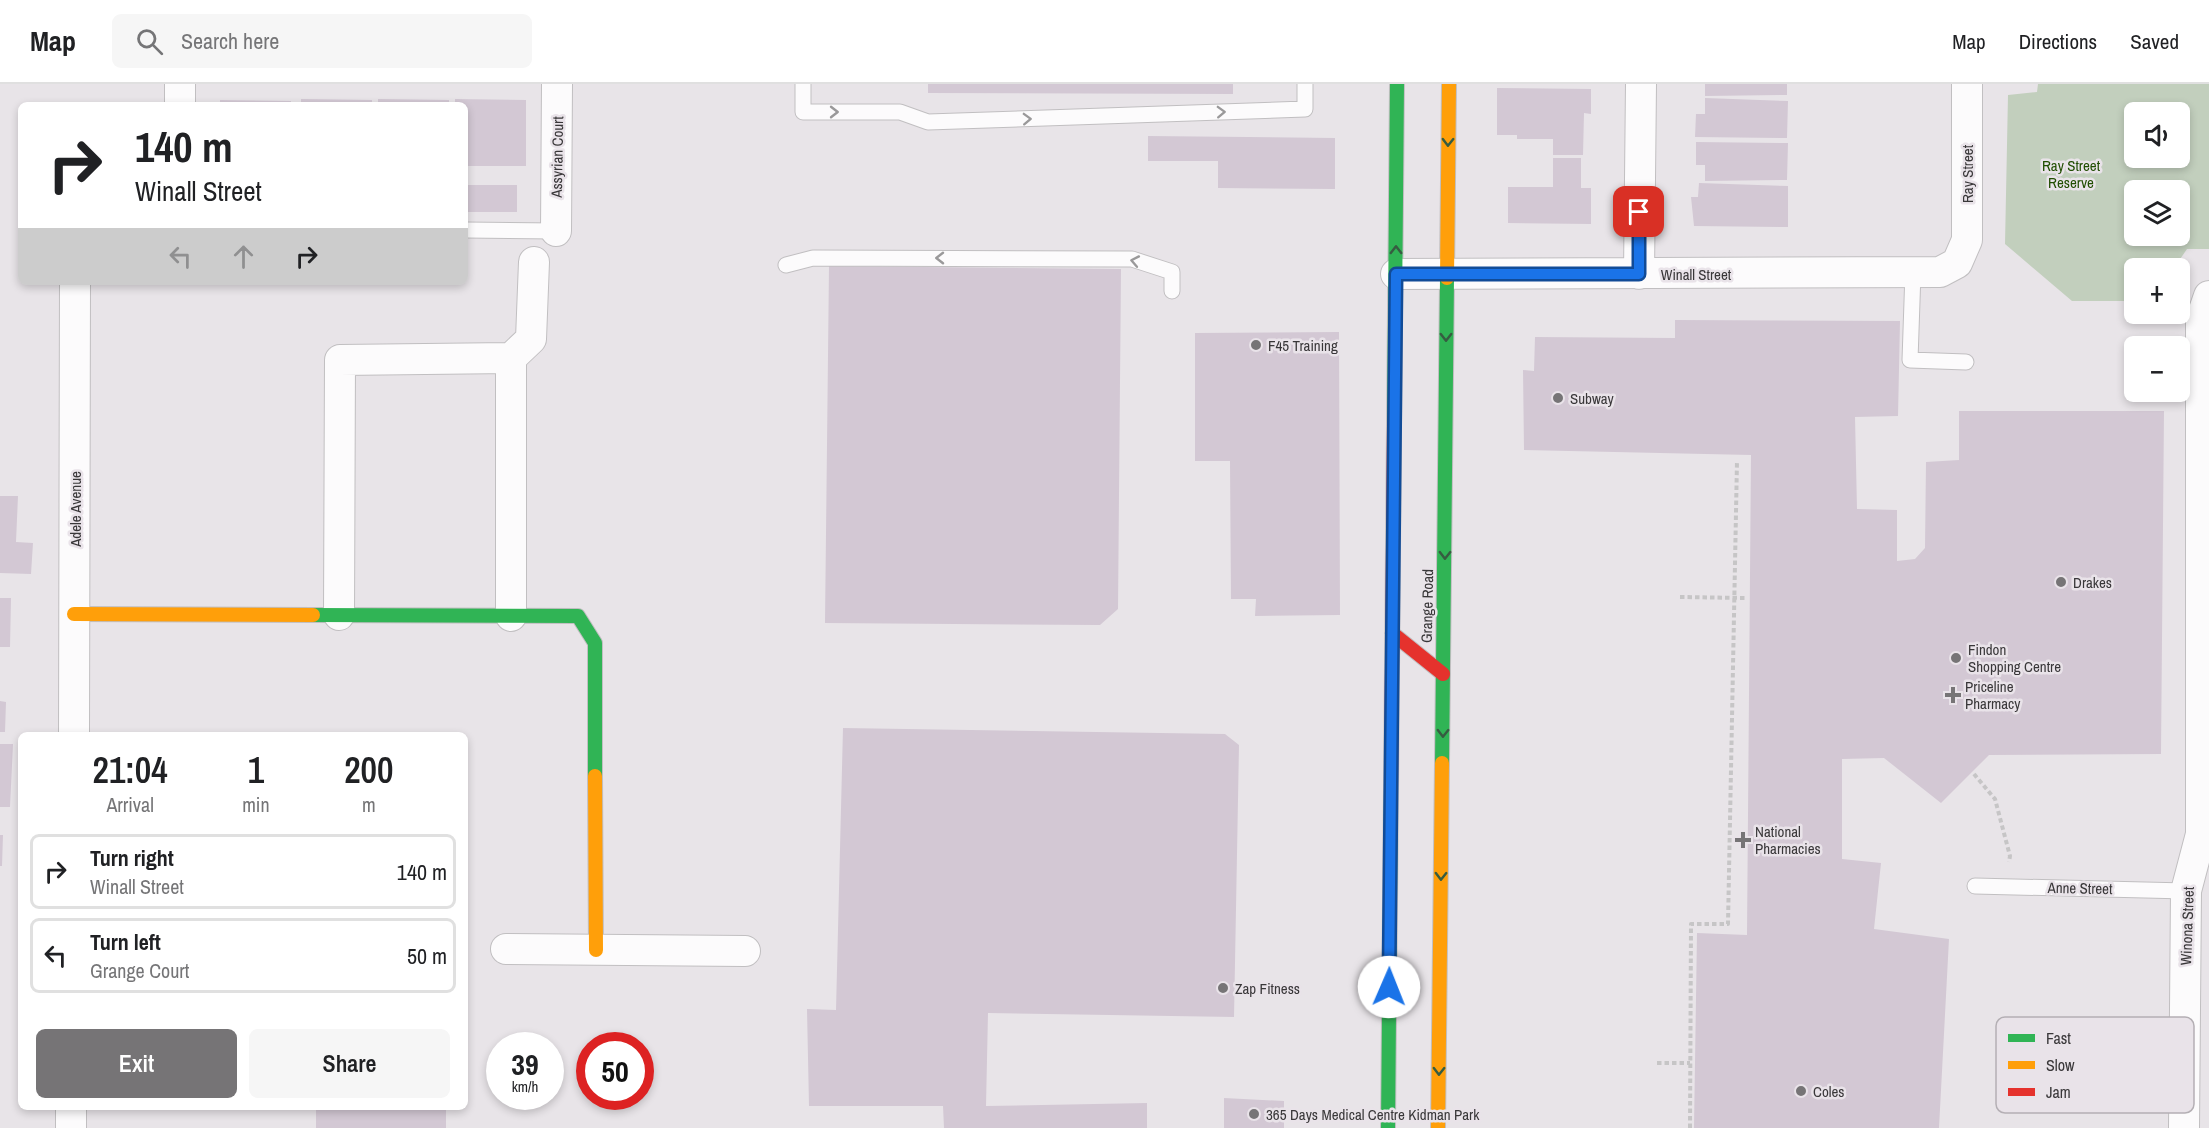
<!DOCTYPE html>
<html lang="en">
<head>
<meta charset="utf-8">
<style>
  body { margin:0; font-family:"Archivo Narrow",sans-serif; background:#f6f6f6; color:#202124; height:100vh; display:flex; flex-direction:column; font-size:22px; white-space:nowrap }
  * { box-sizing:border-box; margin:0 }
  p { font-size:20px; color:#757577 }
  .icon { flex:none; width:33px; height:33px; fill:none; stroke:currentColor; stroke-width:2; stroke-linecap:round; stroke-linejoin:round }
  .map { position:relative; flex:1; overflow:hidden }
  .panel { position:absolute; left:18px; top:648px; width:450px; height:378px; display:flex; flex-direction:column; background:#fff; border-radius:9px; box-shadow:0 3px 9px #0003 }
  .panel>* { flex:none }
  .hud { position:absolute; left:18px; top:18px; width:450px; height:183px; border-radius:9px; box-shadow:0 3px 9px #0003; background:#fff; color:#202124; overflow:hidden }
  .buttons { position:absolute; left:2124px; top:18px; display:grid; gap:12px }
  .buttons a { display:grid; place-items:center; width:66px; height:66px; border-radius:9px; background:#fff; box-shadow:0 3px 9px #0003; font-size:30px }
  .speed { position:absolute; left:486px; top:948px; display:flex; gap:12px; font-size:30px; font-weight:700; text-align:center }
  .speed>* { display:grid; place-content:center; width:78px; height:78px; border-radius:50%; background:#fff; box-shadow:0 3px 9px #0003; line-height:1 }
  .speed small { font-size:15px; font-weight:400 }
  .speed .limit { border:9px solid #d22; background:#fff; color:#111 }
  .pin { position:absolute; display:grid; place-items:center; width:51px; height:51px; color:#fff; margin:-26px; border-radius:12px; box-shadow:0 3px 9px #0006 }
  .me { position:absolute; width:66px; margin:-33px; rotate:1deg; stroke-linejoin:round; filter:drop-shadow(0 0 4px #0008) }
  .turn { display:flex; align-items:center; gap:21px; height:126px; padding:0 18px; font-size:27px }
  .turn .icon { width:78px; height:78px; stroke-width:2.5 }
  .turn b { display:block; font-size:42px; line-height:51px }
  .lanes { display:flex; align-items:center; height:57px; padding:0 18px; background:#0003; justify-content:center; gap:30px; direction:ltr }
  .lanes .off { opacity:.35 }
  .eta { display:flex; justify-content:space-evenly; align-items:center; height:102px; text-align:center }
  .eta b { font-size:36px; font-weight:600; line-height:42px }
  .button { display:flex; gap:12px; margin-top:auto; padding:12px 18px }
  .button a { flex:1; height:69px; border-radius:9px; background:#767476; color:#fff; font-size:24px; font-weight:600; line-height:69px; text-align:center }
  .button a+a { background:#f6f6f6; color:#202124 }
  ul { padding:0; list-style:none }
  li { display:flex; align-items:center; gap:18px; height:75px; margin:0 12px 9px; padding:0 6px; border:3px solid #e0e0e0; border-radius:9px }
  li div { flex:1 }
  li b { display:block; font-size:22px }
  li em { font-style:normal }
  header { display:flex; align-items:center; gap:36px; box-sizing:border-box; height:84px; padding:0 30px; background:#fff; border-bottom:2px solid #e0e0e0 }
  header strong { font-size:28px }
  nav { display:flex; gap:33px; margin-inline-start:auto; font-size:21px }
  .search { width:420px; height:54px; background:#f6f6f6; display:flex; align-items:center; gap:15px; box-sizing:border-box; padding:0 21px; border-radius:9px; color:#757577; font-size:22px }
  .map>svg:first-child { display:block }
  .green { fill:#c2cfbd; fill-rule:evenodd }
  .building { fill:#d3c8d4 }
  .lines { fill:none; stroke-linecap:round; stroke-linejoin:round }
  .lane-casing { stroke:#c1bfc1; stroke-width:17 }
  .street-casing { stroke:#c1bfc1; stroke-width:32 }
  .fast-casing { stroke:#c1bfc1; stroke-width:16 }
  .slow-casing { stroke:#c1bfc1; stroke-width:16 }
  .jam-casing { stroke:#c1bfc1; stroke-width:16 }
  .path { stroke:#c6c5c6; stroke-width:4; stroke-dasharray:4.5 3; stroke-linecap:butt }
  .lane { stroke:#fcfbfc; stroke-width:15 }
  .street { stroke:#fcfbfc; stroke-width:30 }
  .fast { stroke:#30b455; stroke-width:14 }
  .slow { stroke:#ff9f0a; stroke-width:14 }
  .jam { stroke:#e5322d; stroke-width:14 }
  .oneway { stroke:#9a999a }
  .oneway2 { stroke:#365c41 }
  .route-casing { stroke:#114b97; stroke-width:15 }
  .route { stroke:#1a73e8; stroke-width:10 }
  .poi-dot { fill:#767476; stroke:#e9e3e9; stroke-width:2 }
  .labels { text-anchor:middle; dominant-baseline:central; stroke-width:5; stroke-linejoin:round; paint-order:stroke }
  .street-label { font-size:15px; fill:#393739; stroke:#e9e3e9 }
  .park-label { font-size:15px; fill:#214e02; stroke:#e9e3e9 }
  .poi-label { font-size:15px; fill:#393739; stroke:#e9e3e9; text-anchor:start }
  .key { fill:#e9e3e9; stroke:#b4afb4; stroke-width:1.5 }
  .key-label { font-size:16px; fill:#393739 }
</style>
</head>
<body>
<header>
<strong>Map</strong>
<div class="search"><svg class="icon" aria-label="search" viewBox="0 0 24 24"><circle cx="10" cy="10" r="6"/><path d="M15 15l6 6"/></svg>Search here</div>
<nav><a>Map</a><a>Directions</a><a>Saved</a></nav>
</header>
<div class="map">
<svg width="2209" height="1044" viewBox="0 0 2209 1044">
  <rect width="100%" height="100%" fill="#e8e4e8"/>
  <path class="green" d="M2038 0H2209V165H2187L2174 184H2134V217H2072L2005 160 2008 11 2037 8ZM2134 28H2180V74H2134ZM2134 106H2180V152H2134Z"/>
  <path class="building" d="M928 0H1233V10L928 9Z
    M1705 0H1787V11L1705 12Z
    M1497 4 1591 5V30L1584 29 1583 71H1553V55H1517V51H1497Z
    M1705 14 1788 17 1787 54 1695 53 1696 30H1705Z
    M301 15 372 16V21H301Z
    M378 15 449 16V21H378Z
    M455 15 526 16V82H465V21H455Z
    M220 16 291 17V21H220Z
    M1148 52 1335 54V105L1218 104V77H1148Z
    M1696 58 1788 59 1787 96 1705 97V81H1696Z
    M1553 74H1581V104H1591V140L1508 139V103H1553Z
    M1699 99 1788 102V143L1694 142 1691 113H1698Z
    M465 101H517V128H465Z
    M829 182 1121 185 1118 525 1100 541 825 539Z
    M1675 236 1900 237 1898 332 1855 333 1857 425 1897 426V477L1915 475 1925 464 1926 378 1959 376V327H2164L2161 670 1989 671 1941 719 1884 674 1842 675V775L1881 779 1874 845 1949 855 1939 1044H1694L1697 849 1747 851 1751 371 1524 366 1523 286 1534 287 1535 253 1675 254Z
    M1339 248 1340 531 1255 532 1256 515H1231L1230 377H1195V249Z
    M0 412H18L16 458 33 459 31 490 0 489Z
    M0 514H11L10 563H0Z
    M0 617 6 618 5 648H0Z
    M843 644 1225 650 1239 661 1234 933 988 929 986 1022 1147 1019V1044H944L943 1022H809L807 925 836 926Z
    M0 660H13L10 723H0Z
    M0 751H3L2 782H0Z
    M1224 1014 1284 1017V1044H1224Z
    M316 1023H446V1044H316Z"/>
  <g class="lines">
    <defs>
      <path id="lane" d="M803 0V28H900L928 38 1305 25V0
        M465 146 556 147
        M786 181 813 174 1132 175 1172 188V207
        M1913 188 1910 276 1966 278
        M1975 802 2186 807"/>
      <path id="street" d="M180 21V0
        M556 147 557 0
        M1396 190 1940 188 1957 179 1967 156V0
        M1639 190 1641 0
        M511 274 531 255 534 178
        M339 531 340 276 511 274V532
        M74 651 75 198
        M506 865 745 867
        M71 1044V1023
        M2184 1044 2186 807 2201 750V235L2209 212"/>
      <path id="fast" d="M1394 340 1397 0
        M313 531 578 532 595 559V692
        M1442 679 1447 194
        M1388 1044 1391 704"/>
      <path id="slow" d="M1447 194 1449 0
        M74 530 313 531
        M595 692 596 866
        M1438 1044 1442 679"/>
      <path id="jam" d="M1392 549 1443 590
        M1391 704 1394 340"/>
    </defs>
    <use href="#lane" class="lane-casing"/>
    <use href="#street" class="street-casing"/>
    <use href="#fast" class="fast-casing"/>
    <use href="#slow" class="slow-casing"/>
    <use href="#jam" class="jam-casing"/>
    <path class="path" d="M2130 280H2134
      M1680 513 1747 514
      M1974 690 1995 715 2010 772 2009 778
      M1657 979H1690
      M1690 1044 1691 840H1728L1737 377"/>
    <use href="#lane" class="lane"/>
    <use href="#street" class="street"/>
    <use href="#fast" class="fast"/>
    <use href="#slow" class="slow"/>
    <use href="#jam" class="jam"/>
  </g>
  <defs><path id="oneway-chevron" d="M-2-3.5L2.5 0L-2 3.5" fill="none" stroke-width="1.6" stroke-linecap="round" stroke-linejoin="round" transform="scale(1.5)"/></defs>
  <g class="oneway">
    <use href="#oneway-chevron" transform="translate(834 28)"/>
    <use href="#oneway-chevron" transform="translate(1221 28) rotate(-2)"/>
    <use href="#oneway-chevron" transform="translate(1027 35) rotate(-2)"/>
    <use href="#oneway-chevron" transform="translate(940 174) rotate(-180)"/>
    <use href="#oneway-chevron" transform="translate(1135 177) rotate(-169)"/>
  </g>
  <g class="oneway2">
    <use href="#oneway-chevron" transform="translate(1448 58) rotate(91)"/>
    <use href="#oneway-chevron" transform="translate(1396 166) rotate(-90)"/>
    <use href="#oneway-chevron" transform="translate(1446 253) rotate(90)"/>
    <use href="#oneway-chevron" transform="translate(1445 471) rotate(91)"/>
    <use href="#oneway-chevron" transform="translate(1443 649) rotate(91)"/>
    <use href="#oneway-chevron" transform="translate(1441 792) rotate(91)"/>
    <use href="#oneway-chevron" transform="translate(1439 987) rotate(91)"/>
  </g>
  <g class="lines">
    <defs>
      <path id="route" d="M1389 903 1396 190H1639V128"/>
    </defs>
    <use href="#route" class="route-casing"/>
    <use href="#route" class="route"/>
  </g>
  <g class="poi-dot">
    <circle cx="1256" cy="261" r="6"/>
    <circle cx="1558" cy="314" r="6"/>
    <circle cx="2061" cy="498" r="6"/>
    <circle cx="1956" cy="574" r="6"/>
    <path d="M1950 602h6v6h6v6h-6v6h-6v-6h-6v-6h6z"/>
    <path d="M1740 747h6v6h6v6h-6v6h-6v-6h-6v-6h6z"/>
    <circle cx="1223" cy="904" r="6"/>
    <circle cx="1801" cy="1007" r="6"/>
    <circle cx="1254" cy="1030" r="6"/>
  </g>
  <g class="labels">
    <g class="street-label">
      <text transform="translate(557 73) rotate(-89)">Assyrian Court</text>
      <text transform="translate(1967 90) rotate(-90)">Ray Street</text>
      <text x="1696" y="190">Winall Street</text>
      <text transform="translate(75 425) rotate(-90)">Adele Avenue</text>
      <text transform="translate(1427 522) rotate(-89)">Grange Road</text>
      <text transform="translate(2080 804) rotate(1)">Anne Street</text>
      <text transform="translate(2187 842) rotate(-88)">Winona Street</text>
    </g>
    <g class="park-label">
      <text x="2071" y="81">Ray Street<tspan x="2071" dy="17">Reserve</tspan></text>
    </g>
    <g class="poi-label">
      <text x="1268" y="261">F45 Training</text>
      <text x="1570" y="314">Subway</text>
      <text x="2073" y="498">Drakes</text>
      <text x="1968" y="565">Findon<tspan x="1968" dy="17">Shopping Centre</tspan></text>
      <text x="1965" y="602">Priceline<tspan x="1965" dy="17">Pharmacy</tspan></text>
      <text x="1755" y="747">National<tspan x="1755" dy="17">Pharmacies</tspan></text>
      <text x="1235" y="904">Zap Fitness</text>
      <text x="1813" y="1007">Coles</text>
      <text x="1266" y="1030">365 Days Medical Centre Kidman Park</text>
    </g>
  </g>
  <rect x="1996" y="933" width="198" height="96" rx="9" class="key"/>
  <rect x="2008" y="950" width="27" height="8" fill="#30b455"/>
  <rect x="2008" y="977" width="27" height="8" fill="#ff9f0a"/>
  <rect x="2008" y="1004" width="27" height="8" fill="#e5322d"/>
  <g class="key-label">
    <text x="2046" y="960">Fast</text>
    <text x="2046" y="987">Slow</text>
    <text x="2046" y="1014">Jam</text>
  </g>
</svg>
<div class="buttons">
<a><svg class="icon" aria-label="sound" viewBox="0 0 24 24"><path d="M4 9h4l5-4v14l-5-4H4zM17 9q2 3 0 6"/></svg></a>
<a><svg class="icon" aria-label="layers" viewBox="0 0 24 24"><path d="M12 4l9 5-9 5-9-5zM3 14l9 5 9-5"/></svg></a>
<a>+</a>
<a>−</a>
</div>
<div class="speed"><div>39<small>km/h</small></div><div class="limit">50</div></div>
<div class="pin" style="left:1639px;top:128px;background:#d93025"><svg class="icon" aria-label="arrive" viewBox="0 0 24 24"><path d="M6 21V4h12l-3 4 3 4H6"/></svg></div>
<svg class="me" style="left:1389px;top:903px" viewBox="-20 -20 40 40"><circle r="19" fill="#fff"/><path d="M0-13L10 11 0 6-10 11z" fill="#1a73e8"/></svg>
<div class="hud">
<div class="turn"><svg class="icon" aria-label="right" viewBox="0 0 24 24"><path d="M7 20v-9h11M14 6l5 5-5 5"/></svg><div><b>140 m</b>Winall Street</div></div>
<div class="lanes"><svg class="icon off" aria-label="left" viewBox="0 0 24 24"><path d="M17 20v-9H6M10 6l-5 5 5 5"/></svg><svg class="icon off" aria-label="ahead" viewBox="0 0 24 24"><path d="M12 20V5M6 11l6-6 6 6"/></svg><svg class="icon" aria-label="right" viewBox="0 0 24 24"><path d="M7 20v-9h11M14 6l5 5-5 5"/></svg></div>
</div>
<section class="panel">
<div class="eta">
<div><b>21:04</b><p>Arrival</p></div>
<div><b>1</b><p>min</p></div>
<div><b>200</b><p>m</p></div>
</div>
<ul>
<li><svg class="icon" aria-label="right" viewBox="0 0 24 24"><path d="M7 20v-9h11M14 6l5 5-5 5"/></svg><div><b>Turn right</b><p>Winall Street</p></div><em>140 m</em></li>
<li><svg class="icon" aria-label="left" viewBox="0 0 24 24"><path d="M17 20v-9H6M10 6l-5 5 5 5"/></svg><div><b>Turn left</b><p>Grange Court</p></div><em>50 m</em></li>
</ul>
<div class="button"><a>Exit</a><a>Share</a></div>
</section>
</div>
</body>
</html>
